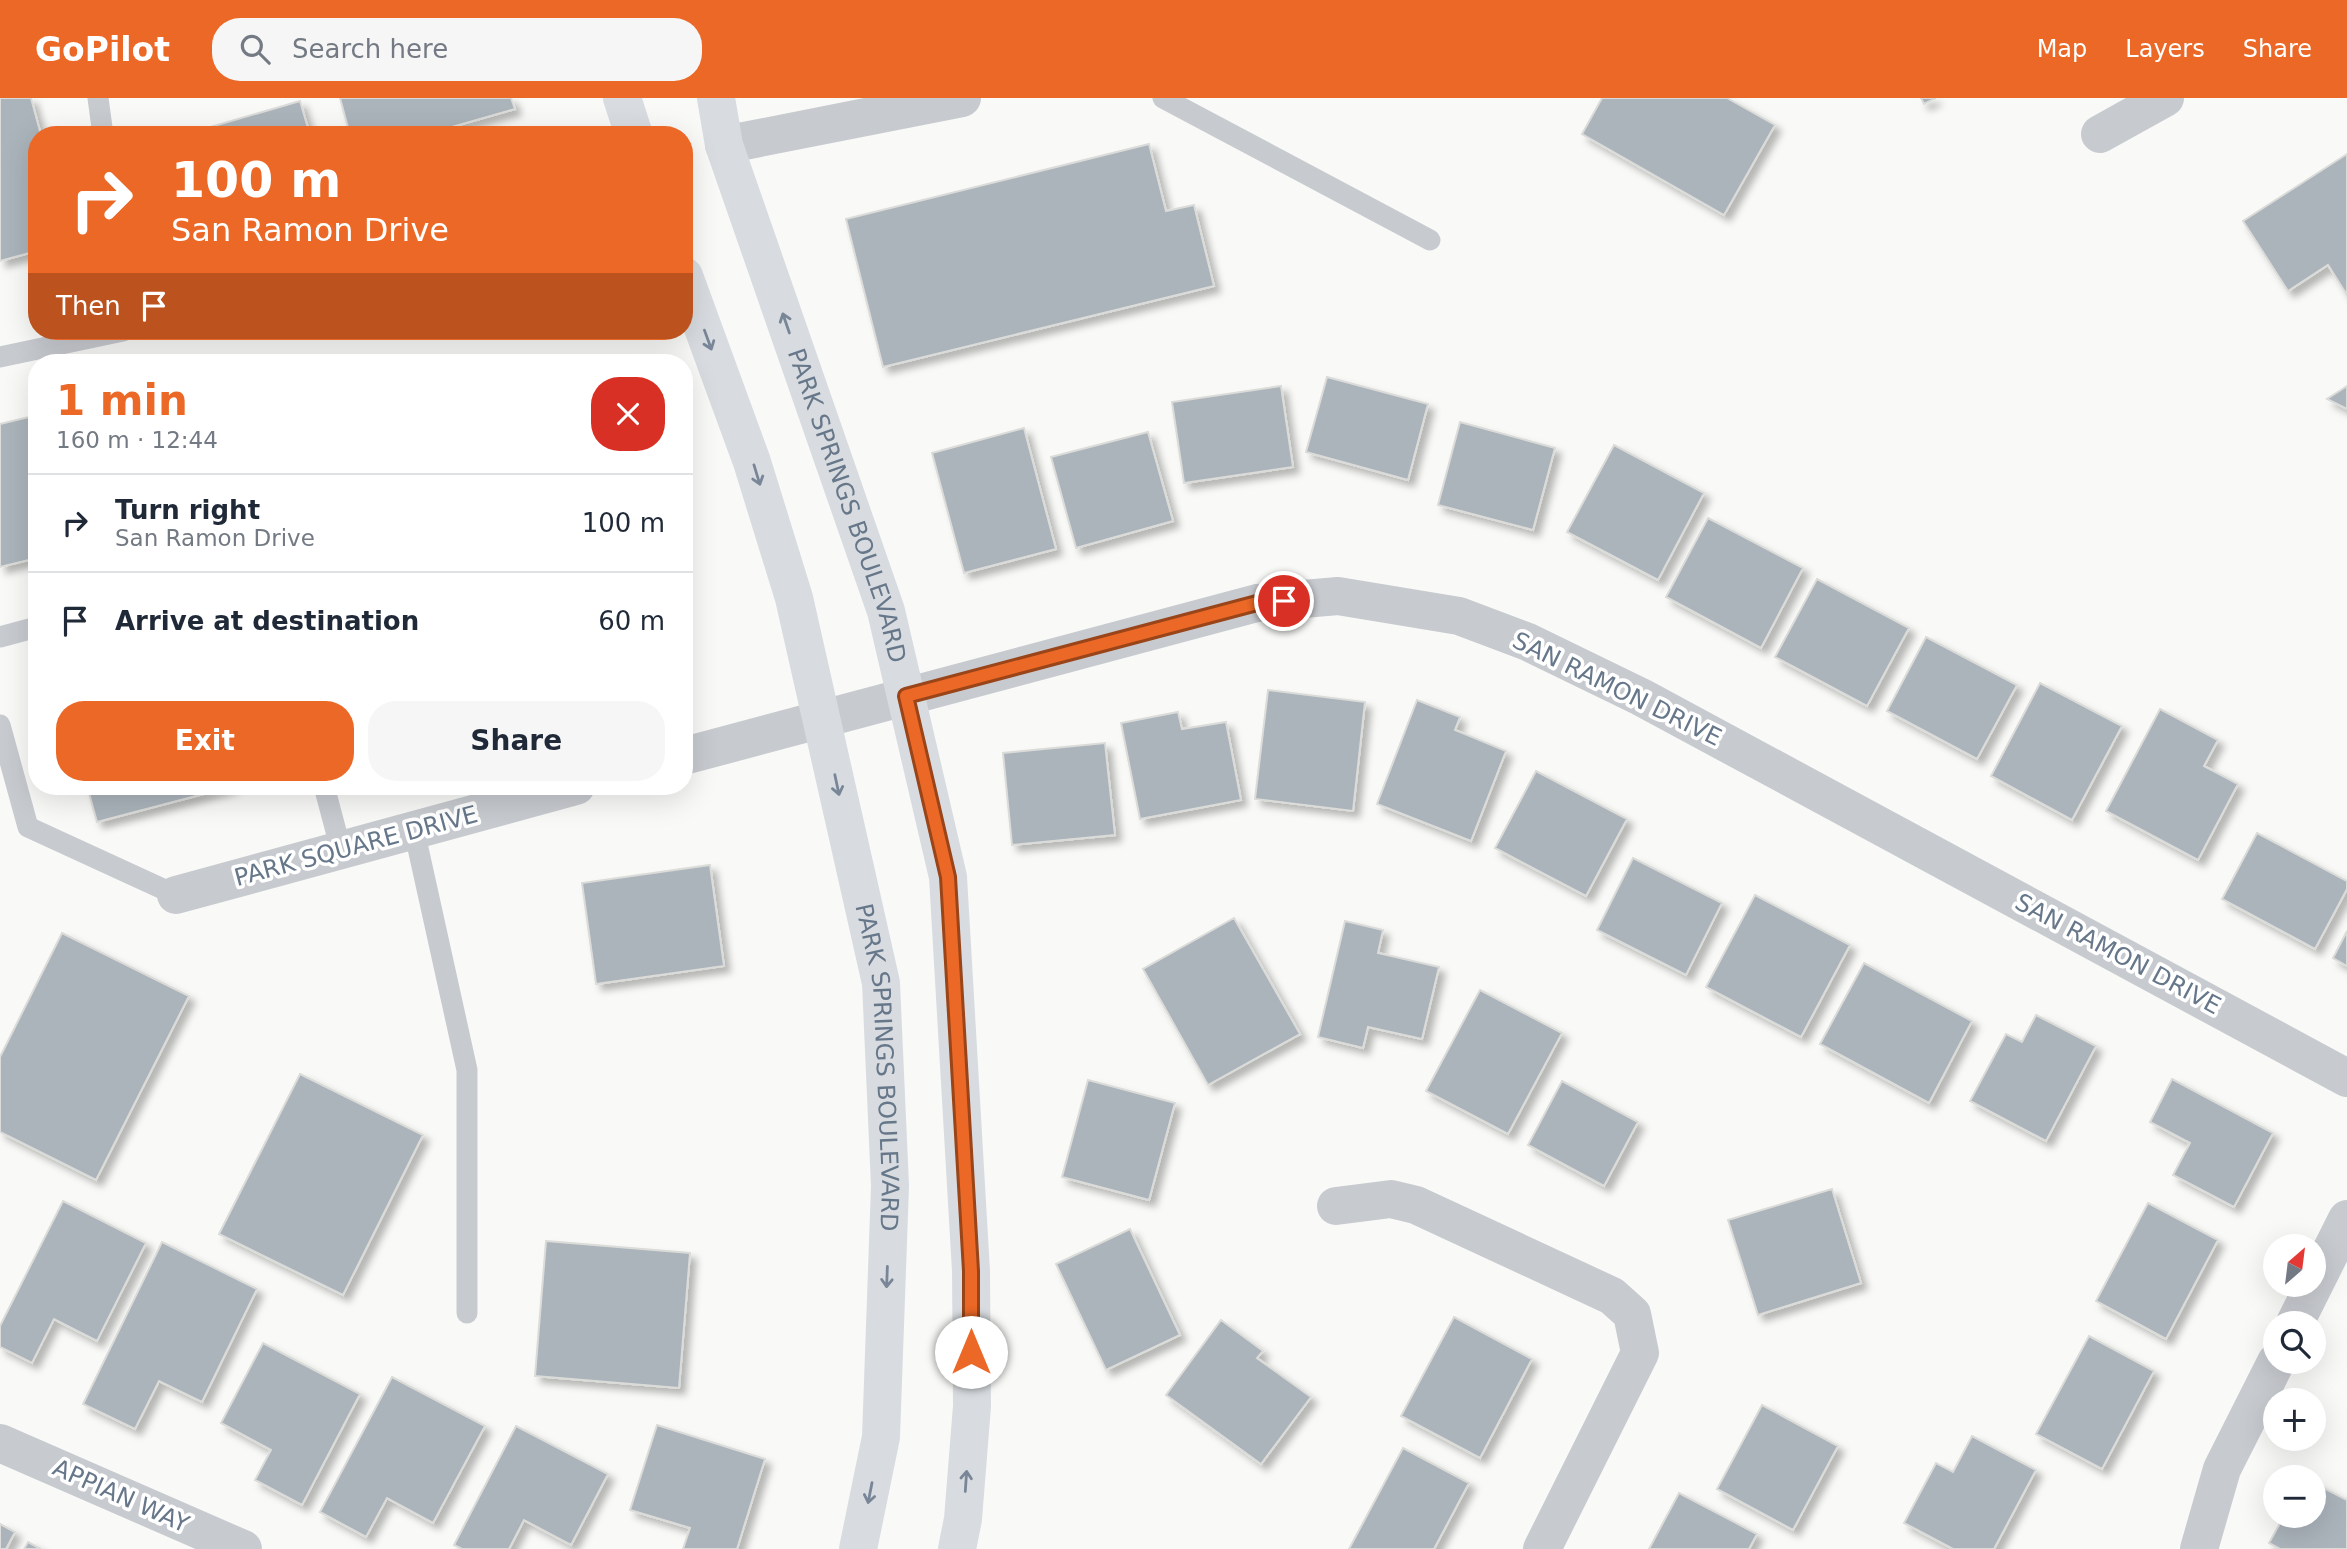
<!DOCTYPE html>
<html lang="en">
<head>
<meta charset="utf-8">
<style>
  body { margin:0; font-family:"DejaVu Sans",sans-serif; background:#f6f6f7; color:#1f2937; height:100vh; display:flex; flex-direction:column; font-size:26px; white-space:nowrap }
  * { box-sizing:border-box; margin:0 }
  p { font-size:23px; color:#747a83 }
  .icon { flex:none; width:38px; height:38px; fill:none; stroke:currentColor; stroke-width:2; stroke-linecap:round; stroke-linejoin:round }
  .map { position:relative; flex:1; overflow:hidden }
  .details { position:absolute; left:28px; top:256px; width:665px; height:441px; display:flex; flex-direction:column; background:#fff; border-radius:28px; box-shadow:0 7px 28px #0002 }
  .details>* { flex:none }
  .guide { position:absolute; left:28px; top:28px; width:665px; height:214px; border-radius:28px; box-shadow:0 7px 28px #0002; background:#eb6826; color:#fff; overflow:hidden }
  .needle { width:46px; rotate:28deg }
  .tools { position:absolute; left:2263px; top:1136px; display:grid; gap:14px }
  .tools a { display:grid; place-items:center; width:63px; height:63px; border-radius:50%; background:#fff; box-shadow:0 7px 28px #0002; font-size:35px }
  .pin { position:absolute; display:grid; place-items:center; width:60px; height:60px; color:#fff; margin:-30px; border:4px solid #fff; border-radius:50%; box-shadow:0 2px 7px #0007 }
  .me { position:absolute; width:77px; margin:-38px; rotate:0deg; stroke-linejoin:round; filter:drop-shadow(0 0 5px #0008) }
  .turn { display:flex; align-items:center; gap:24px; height:147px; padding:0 28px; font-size:32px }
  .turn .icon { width:91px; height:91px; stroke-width:2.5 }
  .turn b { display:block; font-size:49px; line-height:60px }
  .then { display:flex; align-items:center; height:66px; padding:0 28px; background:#0003; gap:14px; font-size:26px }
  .round { display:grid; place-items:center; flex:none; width:74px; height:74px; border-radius:28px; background:#f6f6f7 }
  .headline { display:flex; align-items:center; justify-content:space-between; height:119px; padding:0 28px }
  h1 { font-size:42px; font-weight:600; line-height:52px; color:#eb6826 }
  .cta { display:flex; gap:14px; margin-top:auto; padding:14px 28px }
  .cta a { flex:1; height:80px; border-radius:28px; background:#eb6826; color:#fff; font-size:28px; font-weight:600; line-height:80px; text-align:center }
  .cta a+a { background:#f6f6f7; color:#1f2937 }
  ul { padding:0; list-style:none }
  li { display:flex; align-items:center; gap:21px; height:98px; padding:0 28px; border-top:2px solid #e0e1e3 }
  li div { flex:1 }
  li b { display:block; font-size:26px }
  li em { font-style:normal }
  header { display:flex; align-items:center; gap:42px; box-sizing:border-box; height:98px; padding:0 35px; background:#eb6826; color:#fff }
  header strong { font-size:33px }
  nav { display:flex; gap:38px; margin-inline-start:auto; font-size:24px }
  .search { width:490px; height:63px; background:#f6f6f7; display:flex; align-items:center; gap:18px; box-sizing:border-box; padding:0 24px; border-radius:28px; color:#747a83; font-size:26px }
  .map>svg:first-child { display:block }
  .building { fill:#abb3bb; stroke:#dbdcd9; stroke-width:2; filter:url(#shadow) }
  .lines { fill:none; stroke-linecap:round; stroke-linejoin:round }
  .lane { stroke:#c7cacf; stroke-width:21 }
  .street { stroke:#c7cacf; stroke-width:38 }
  .secondary { stroke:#d8dce0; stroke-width:38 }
  .oneway { stroke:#788697 }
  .route-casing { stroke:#994419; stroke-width:18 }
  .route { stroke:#eb6826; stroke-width:12 }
  .labels { text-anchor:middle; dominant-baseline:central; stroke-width:7; stroke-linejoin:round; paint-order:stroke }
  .street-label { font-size:24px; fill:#67778a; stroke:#fff }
</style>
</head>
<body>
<header>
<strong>GoPilot</strong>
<div class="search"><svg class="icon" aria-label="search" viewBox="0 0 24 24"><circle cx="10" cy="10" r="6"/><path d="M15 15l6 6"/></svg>Search here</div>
<nav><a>Map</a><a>Layers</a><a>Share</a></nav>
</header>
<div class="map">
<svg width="2347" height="1451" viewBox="0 0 2347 1451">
  <defs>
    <filter id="shadow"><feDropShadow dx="6" dy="6" stdDeviation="3.5" flood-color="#0004"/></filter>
  </defs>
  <rect width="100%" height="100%" fill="#f9faf7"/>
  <path class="building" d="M0 0H31L41 37H37V153L0 163Z
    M340 0H511L515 11 424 37H350Z
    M1602 0H1727L1775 27 1724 117 1582 36Z
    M1921 0H1936L1924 6Z
    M300 3 310 37H183Z
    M1149 46 1166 113 1194 107 1214 188 883 269 846 121Z
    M2347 56V197L2328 167 2288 193 2243 123Z
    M1327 279 1428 306 1408 382 1306 354Z
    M1281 288 1293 369 1184 385 1172 304Z
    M2347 288V311L2327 301Z
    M37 317V460L0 469V326Z
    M1460 324 1555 350 1533 432 1438 407Z
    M1024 330 1056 451 964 475 932 355Z
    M1148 334 1173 423 1076 450 1051 359Z
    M1614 347 1704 395 1658 482 1567 434Z
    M1708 420 1803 470 1761 550 1666 499Z
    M1817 481 1909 530 1867 608 1775 559Z
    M1926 539 2017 587 1977 661 1887 613Z
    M2040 585 2122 628 2072 722 1991 678Z
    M1268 592 1365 604 1353 713 1255 701Z
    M1417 602 1460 619 1455 632 1506 653 1471 743 1377 706Z
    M2160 611 2218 642 2204 668 2238 686 2198 762 2106 713Z
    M1178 614 1182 631 1226 624 1241 702 1140 721 1121 625Z
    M1105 645 1115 737 1012 747 1003 655Z
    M1536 673 1627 721 1586 798 1495 750Z
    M87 688H234L97 724Z
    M2257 735 2347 783V791L2315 851 2222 801Z
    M1633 760 1722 805 1686 877 1597 832Z
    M710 767 724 868 596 886 582 785Z
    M1755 797 1850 847 1801 939 1706 889Z
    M1234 820 1300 936 1208 987 1143 871Z
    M1345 823 1383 832 1378 855 1439 869 1422 941 1368 929 1363 950 1318 939Z
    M2347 833V868L2333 860Z
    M62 835 189 898 96 1082 0 1034V959Z
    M1864 865 1972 923 1929 1005 1820 946Z
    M1480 892 1562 935 1508 1036 1426 993Z
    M2036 917 2096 948 2046 1043 1970 1003 2006 936 2022 944Z
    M300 976 423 1037 343 1197 219 1136Z
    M2172 981 2273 1035 2234 1109 2173 1077 2190 1045 2150 1024Z
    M1088 982 1175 1005 1149 1102 1062 1079Z
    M1562 983 1638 1024 1604 1088 1528 1047Z
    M1832 1091 1861 1185 1758 1217 1728 1122Z
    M63 1103 146 1145 97 1243 54 1221 32 1265 0 1249V1228Z
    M2148 1105 2218 1142 2166 1241 2096 1203Z
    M1130 1131 1180 1237 1106 1272 1056 1166Z
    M546 1143 690 1155 679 1290 535 1278Z
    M162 1144 257 1191 202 1304 159 1283 135 1331 83 1306Z
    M1454 1219 1532 1261 1480 1360 1401 1318Z
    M1221 1222 1263 1253 1257 1260 1311 1299 1261 1366 1166 1297Z
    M2089 1238 2154 1273 2102 1371 2036 1336Z
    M263 1245 360 1296 302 1407 255 1382 271 1352 221 1325Z
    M392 1279 485 1328 433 1425 387 1400 366 1439 320 1414Z
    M1762 1307 1838 1348 1793 1432 1717 1391Z
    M657 1327 765 1361 737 1451H683L690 1430 630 1412Z
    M516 1328 608 1376 571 1447 524 1422 509 1451H462L454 1447Z
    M1972 1338 2036 1372 1994 1451H1953L1904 1425 1936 1365 1953 1374Z
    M1403 1350 1469 1385 1434 1451H1349Z
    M2314 1385 2347 1402V1451H2280L2269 1445 2284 1418H2314Z
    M1679 1395 1757 1436 1749 1451H1649Z
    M0 1426 15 1434 6 1451H0Z
    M28 1444 41 1451H24Z"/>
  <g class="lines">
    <path class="lane" d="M98 0 103 37
      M1163 0 1430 142
      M0 259 123 233
      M0 539 37 529
      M0 627 28 729 176 797
      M324 688 341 752
      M414 732 467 972V1215"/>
    <path class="street" d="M2100 36 2165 0
      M724 47 962 0
      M684 658 1257 505 1338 498 1459 518 1528 544 1641 599 2347 980
      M176 797 576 688
      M1336 1108 1391 1101 1416 1107 1612 1198 1632 1216 1640 1255 1542 1451
      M2295 1225 2347 1121
      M0 1345 243 1451
      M2199 1451 2222 1371 2276 1264"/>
    <g class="secondary">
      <path d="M622 0 634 37"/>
      <path id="s1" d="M716 0 724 47 886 513 948 779 971 1173 972 1308 963 1421 957 1451"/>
      <path id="s2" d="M684 178 752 364 794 500 881 885 890 1088 881 1339 858 1451"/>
    </g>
  </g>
  <defs><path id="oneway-shaft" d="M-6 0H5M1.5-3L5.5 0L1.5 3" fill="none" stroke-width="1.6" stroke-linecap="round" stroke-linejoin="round" transform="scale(1.75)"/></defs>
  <g class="oneway">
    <use href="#oneway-shaft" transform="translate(786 225) rotate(-109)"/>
    <use href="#oneway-shaft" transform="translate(708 242) rotate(70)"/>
    <use href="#oneway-shaft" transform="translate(757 377) rotate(73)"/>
    <use href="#oneway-shaft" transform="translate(837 687) rotate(78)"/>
    <use href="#oneway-shaft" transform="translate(887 1179) rotate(92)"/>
    <use href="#oneway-shaft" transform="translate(966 1383) rotate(-86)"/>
    <use href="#oneway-shaft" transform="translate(870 1395) rotate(101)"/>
  </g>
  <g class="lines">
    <defs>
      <path id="route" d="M971 1254V1173L948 779 906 598 1257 505 1284 503"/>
    </defs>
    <use href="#route" class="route-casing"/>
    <use href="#route" class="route"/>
  </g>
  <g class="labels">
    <g class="street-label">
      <text stroke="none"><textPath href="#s1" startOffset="429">PARK SPRINGS BOULEVARD</textPath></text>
      <text transform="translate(1617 591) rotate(26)">SAN RAMON DRIVE</text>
      <text transform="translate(356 748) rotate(-15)">PARK SQUARE DRIVE</text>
      <text transform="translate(2118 856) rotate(28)">SAN RAMON DRIVE</text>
      <text stroke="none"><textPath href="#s2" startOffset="819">PARK SPRINGS BOULEVARD</textPath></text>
      <text transform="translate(121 1398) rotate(24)">APPIAN WAY</text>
    </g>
  </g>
</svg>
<div class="tools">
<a><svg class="needle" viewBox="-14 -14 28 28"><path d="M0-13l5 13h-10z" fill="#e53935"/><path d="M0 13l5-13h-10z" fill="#747a83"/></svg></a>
<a><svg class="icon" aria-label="search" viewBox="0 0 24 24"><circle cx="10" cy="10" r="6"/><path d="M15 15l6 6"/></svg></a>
<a>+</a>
<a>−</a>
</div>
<div class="pin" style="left:1284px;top:503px;background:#d93025"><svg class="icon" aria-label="arrive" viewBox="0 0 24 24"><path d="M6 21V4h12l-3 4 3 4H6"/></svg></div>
<svg class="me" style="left:971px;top:1254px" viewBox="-20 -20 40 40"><circle r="19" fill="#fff"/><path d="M0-13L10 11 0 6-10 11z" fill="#eb6826"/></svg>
<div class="guide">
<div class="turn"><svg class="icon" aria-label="right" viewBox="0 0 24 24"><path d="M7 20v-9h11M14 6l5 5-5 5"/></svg><div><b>100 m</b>San Ramon Drive</div></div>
<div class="then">Then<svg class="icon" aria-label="arrive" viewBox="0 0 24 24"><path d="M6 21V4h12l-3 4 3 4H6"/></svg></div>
</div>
<section class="details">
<div class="headline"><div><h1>1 min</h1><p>160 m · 12:44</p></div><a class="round" style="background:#d93025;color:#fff"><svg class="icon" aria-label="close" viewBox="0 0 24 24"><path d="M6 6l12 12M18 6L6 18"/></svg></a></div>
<ul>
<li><svg class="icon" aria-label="right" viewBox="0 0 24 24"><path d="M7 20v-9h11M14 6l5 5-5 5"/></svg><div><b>Turn right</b><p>San Ramon Drive</p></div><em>100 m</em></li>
<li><svg class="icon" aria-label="arrive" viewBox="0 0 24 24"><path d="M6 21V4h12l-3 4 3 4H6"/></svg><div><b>Arrive at destination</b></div><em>60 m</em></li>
</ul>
<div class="cta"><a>Exit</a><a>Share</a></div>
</section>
</div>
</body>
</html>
